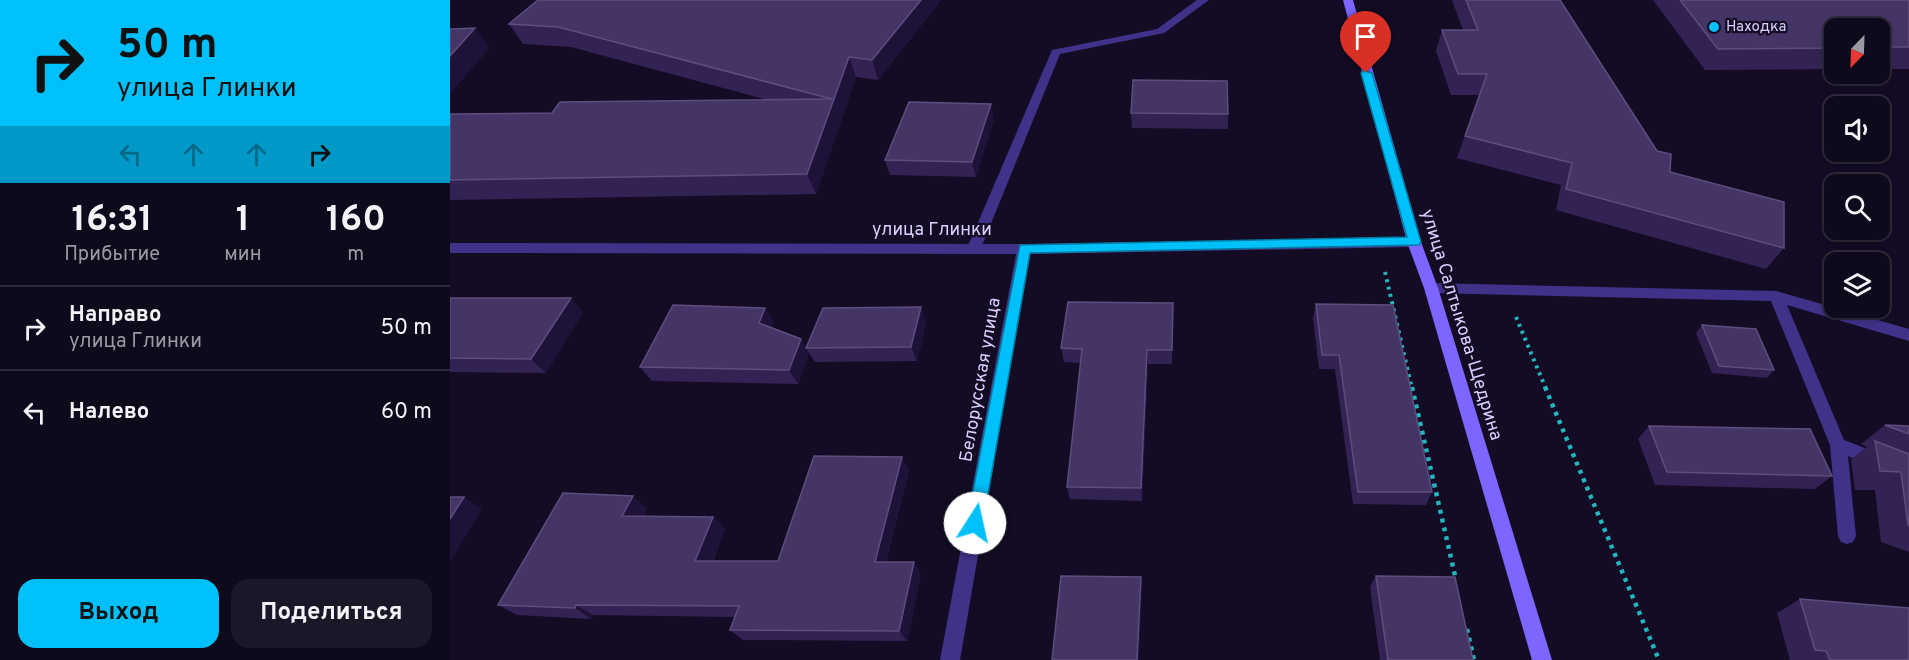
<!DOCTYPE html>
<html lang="ru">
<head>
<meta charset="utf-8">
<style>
  body { margin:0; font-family:Overpass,sans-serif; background:#1c1728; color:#f1f3f6; height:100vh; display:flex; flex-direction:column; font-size:22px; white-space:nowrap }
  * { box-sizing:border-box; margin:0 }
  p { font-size:20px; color:#9b9aa3 }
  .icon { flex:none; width:33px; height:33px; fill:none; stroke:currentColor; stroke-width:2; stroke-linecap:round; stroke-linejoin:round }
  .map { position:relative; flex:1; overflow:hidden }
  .side { display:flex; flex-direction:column; background:#0e091b; width:450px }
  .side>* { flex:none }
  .banner { background:#00c0fa; color:#111; overflow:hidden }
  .needle { width:39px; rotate:203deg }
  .tools { position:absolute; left:1374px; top:18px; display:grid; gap:12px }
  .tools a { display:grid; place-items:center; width:66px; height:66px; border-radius:12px; background:#0e091b; box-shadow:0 3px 9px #0003,0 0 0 2px #2e2a3a; font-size:30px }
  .pin { position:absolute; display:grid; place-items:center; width:51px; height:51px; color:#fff; margin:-62px -26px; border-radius:50% 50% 50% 0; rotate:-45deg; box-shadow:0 0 6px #0007 }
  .pin .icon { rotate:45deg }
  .me { position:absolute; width:66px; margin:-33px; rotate:10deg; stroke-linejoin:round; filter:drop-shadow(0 0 4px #0008) }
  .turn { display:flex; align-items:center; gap:21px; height:126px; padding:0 18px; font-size:27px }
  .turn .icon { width:78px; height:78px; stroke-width:2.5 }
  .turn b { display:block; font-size:42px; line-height:51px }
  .lanes { display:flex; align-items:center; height:57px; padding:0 18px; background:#0003; justify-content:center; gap:30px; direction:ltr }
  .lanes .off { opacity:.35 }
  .eta { display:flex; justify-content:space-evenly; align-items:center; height:102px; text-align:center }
  .eta b { font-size:36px; font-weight:700; line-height:42px }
  .cta { display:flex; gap:12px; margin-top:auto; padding:12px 18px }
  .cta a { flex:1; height:69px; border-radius:18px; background:#00c0fa; color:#111; font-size:24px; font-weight:700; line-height:69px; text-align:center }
  .cta a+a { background:#1c1728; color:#f1f3f6 }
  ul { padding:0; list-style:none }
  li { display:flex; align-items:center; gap:18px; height:84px; padding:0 18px; border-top:2px solid #2e2a3a }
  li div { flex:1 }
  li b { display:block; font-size:22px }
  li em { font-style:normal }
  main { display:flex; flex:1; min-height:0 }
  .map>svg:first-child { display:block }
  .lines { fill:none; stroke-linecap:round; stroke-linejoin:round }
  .path-far1 { stroke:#22b4bf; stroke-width:4; stroke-dasharray:3 4.5; stroke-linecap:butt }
  .path { stroke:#22b4bf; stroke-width:4.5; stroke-dasharray:4 5; stroke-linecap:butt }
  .service { fill:#403288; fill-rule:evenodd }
  .minor { fill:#403288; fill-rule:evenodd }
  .secondary { fill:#7d66ff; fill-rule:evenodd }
  .wall { fill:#332354 }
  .shaded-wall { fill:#1e1239 }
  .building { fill:#453566; stroke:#5c4e7e; stroke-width:1.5 }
  .route { fill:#00c0fa; stroke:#007da2; stroke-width:1.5 }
  .poi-dot { fill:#00c0fa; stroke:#130c24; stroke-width:2 }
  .labels { text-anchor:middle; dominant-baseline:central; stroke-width:4.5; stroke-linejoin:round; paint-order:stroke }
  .far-poi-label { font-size:15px; fill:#dacfff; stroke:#130c24; text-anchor:start }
  .street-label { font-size:18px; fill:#dacfff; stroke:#130c24 }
</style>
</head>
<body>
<main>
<section class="side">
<div class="banner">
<div class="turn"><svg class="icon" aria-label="right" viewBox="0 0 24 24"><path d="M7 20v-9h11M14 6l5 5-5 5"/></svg><div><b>50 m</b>улица Глинки</div></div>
<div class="lanes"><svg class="icon off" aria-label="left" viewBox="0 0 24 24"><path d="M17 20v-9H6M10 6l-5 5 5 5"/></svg><svg class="icon off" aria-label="ahead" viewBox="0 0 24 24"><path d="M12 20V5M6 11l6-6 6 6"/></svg><svg class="icon off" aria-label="ahead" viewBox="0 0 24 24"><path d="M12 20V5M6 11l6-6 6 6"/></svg><svg class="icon" aria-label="right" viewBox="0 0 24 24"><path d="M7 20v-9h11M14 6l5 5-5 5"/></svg></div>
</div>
<div class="eta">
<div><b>16:31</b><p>Прибытие</p></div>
<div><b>1</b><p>мин</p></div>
<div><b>160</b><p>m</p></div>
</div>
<ul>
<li><svg class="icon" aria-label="right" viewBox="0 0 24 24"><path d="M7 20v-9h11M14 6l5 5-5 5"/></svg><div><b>Направо</b><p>улица Глинки</p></div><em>50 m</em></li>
<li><svg class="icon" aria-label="left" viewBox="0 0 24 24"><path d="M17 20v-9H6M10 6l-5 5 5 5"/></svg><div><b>Налево</b></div><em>60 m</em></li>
</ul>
<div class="cta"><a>Выход</a><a>Поделиться</a></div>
</section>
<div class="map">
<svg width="1459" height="660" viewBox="0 0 1459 660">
  <rect width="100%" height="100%" fill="#130c24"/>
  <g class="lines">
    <path class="path-far1" d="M935 272 962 389
      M1066 317 1096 389"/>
    <path class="path" d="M962 387 1006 580
      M1095 387 1209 660
      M1017 629 1024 660"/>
    <path class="service" d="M747 0H759L714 33 610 54 531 248 529 251H519L517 248 602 50 707 29Z
      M981 283 1326 291 1459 329V341L1337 305 1394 440 1459 465V481L1398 456 1406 536 1403 542 1397 544 1391 542 1388 536 1380 445 1321 301 981 293 974 288Z"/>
    <path class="minor" d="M964 237 971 242 964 247 580 254 510 660H490L566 254 0 253V243L574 244Z"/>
    <path class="secondary" d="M893 0H903L971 242 988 288 1102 660H1082L974 288 957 242Z"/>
  </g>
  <path class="wall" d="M88 0H491L428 80 406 77 366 194 0 200V114L102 113 318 100 121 47 73 44 59 24Z
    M1002 0H1110L1220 172 1334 248 1316 269 1106 210 1111 185 1007 158 1029 95H1001L986 51 992 30H1013Z
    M1203 0H1459V69H1430V28H1384V69L1255 70Z
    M681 113 778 114V129L682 128Z
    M544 119 526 177 440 175 435 160Z
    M0 298 133 312 96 373 0 372Z
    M723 303 722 364H698L692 501 620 499 617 487 631 363 614 362 611 348Z
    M866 304 982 492 976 505 903 504 885 369H869L863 318Z
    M315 308 324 322 322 328 351 339 356 348 476 322 467 361 365 362 359 353 348 384 202 381 190 367Z
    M1252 325 1324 370 1317 378 1262 373 1246 333Z
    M1435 425 1459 426V552L1431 542 1425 490H1405L1401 459 1417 447 1411 444Z
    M1199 426 1382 476 1365 489 1205 485 1188 439Z
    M459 470 436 562 471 574 457 641 293 640 280 630 285 617 143 615 141 619 67 615 48 605 197 508 193 517H263L275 529 263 561H328Z
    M926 576 1023 660H930L920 587Z
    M1350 599 1459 660H1340L1327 613Z"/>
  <path class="shaded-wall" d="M471 0H491L428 80 422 60Z
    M25 28 40 48 0 94V56Z
    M399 57 406 77 366 194 357 174Z
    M541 104 544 119 526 177 522 162Z
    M121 298 133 312 96 373 81 359Z
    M471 307 476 322 467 361 461 347Z
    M315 308 324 322 319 338 309 323Z
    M351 339 359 353 348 384 339 370Z
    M697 350 698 364 692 501 691 488Z
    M452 457 459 470 433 573 425 562Z
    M183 496 197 508 187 528 172 516Z
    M14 497 32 509 0 562V519Z
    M263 517 275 529 258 572 245 561Z
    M464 562 471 574 457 641 449 631Z
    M691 577 692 588 689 660H687Z
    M126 605 143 615 141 619 125 608Z"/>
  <path class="building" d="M88 0H471L422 60 399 57 357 174 0 180V114L102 113 110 102 382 99 108 27 59 24Z
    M1016 0H1110L1207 151 1221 154 1220 172 1334 202V248L1116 189 1122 163 1015 136 1037 74H1008L992 30H1028Z
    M1230 0H1459V47H1430V28H1384V48L1268 49Z
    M25 28 0 56V29Z
    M683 80 777 81 778 114 681 113Z
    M459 102 541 104 522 162 435 160Z
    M0 298H121L81 359 0 358Z
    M618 302 723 303 722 350H697L691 488 617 487 632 349 611 348Z
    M866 304 943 305 982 492H908L889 355H872Z
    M223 305 315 308 309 323 351 339 339 370 190 367Z
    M471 307 461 347 356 348 373 308Z
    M1252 325 1306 329 1324 370 1269 366Z
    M1435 425 1459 426V434Z
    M1199 426 1360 429 1382 476 1217 472Z
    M1425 441 1459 454V525H1458L1451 472 1430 471Z
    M364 456 452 457 425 562H464L449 631 280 630 289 606 126 605 125 608 48 605 113 493 183 496 172 516 263 517 245 561H328Z
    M0 497H14L0 519Z
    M611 576 691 577 687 660H602Z
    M926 576 1005 577 1023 660H938Z
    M1350 599 1459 608V660H1380L1376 651 1365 650Z"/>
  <path class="route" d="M913 70 922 73 971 242 969 245 580 253 533 523 530 528 525 530 519 528 517 523 570 245 957 237 911 73Z"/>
  <circle class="poi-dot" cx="1264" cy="27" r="6"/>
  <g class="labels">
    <g class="far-poi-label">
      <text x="1276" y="27">Находка</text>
    </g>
    <g class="street-label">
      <text x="482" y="230">улица Глинки</text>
      <text transform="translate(1011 325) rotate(73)">улица Салтыкова-Щедрина</text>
      <text transform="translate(531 380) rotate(-80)">Белорусская улица</text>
    </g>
  </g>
</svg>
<div class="tools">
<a><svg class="needle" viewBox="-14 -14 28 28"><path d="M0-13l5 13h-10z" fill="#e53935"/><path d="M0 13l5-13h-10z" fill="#9b9aa3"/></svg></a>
<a><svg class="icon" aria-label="sound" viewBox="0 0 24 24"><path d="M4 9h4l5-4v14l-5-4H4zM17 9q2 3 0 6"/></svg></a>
<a><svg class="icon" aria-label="search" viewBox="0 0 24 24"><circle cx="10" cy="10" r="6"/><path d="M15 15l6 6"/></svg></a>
<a><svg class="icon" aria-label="layers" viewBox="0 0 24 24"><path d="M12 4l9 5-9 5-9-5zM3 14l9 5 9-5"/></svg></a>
</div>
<div class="pin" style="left:916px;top:73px;background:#d93025"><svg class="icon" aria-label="arrive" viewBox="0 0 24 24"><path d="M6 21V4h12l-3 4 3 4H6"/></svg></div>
<svg class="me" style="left:525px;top:523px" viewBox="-20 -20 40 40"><circle r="19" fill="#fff"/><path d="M0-13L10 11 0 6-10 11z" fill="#00c0fa"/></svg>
</div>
</main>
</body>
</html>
